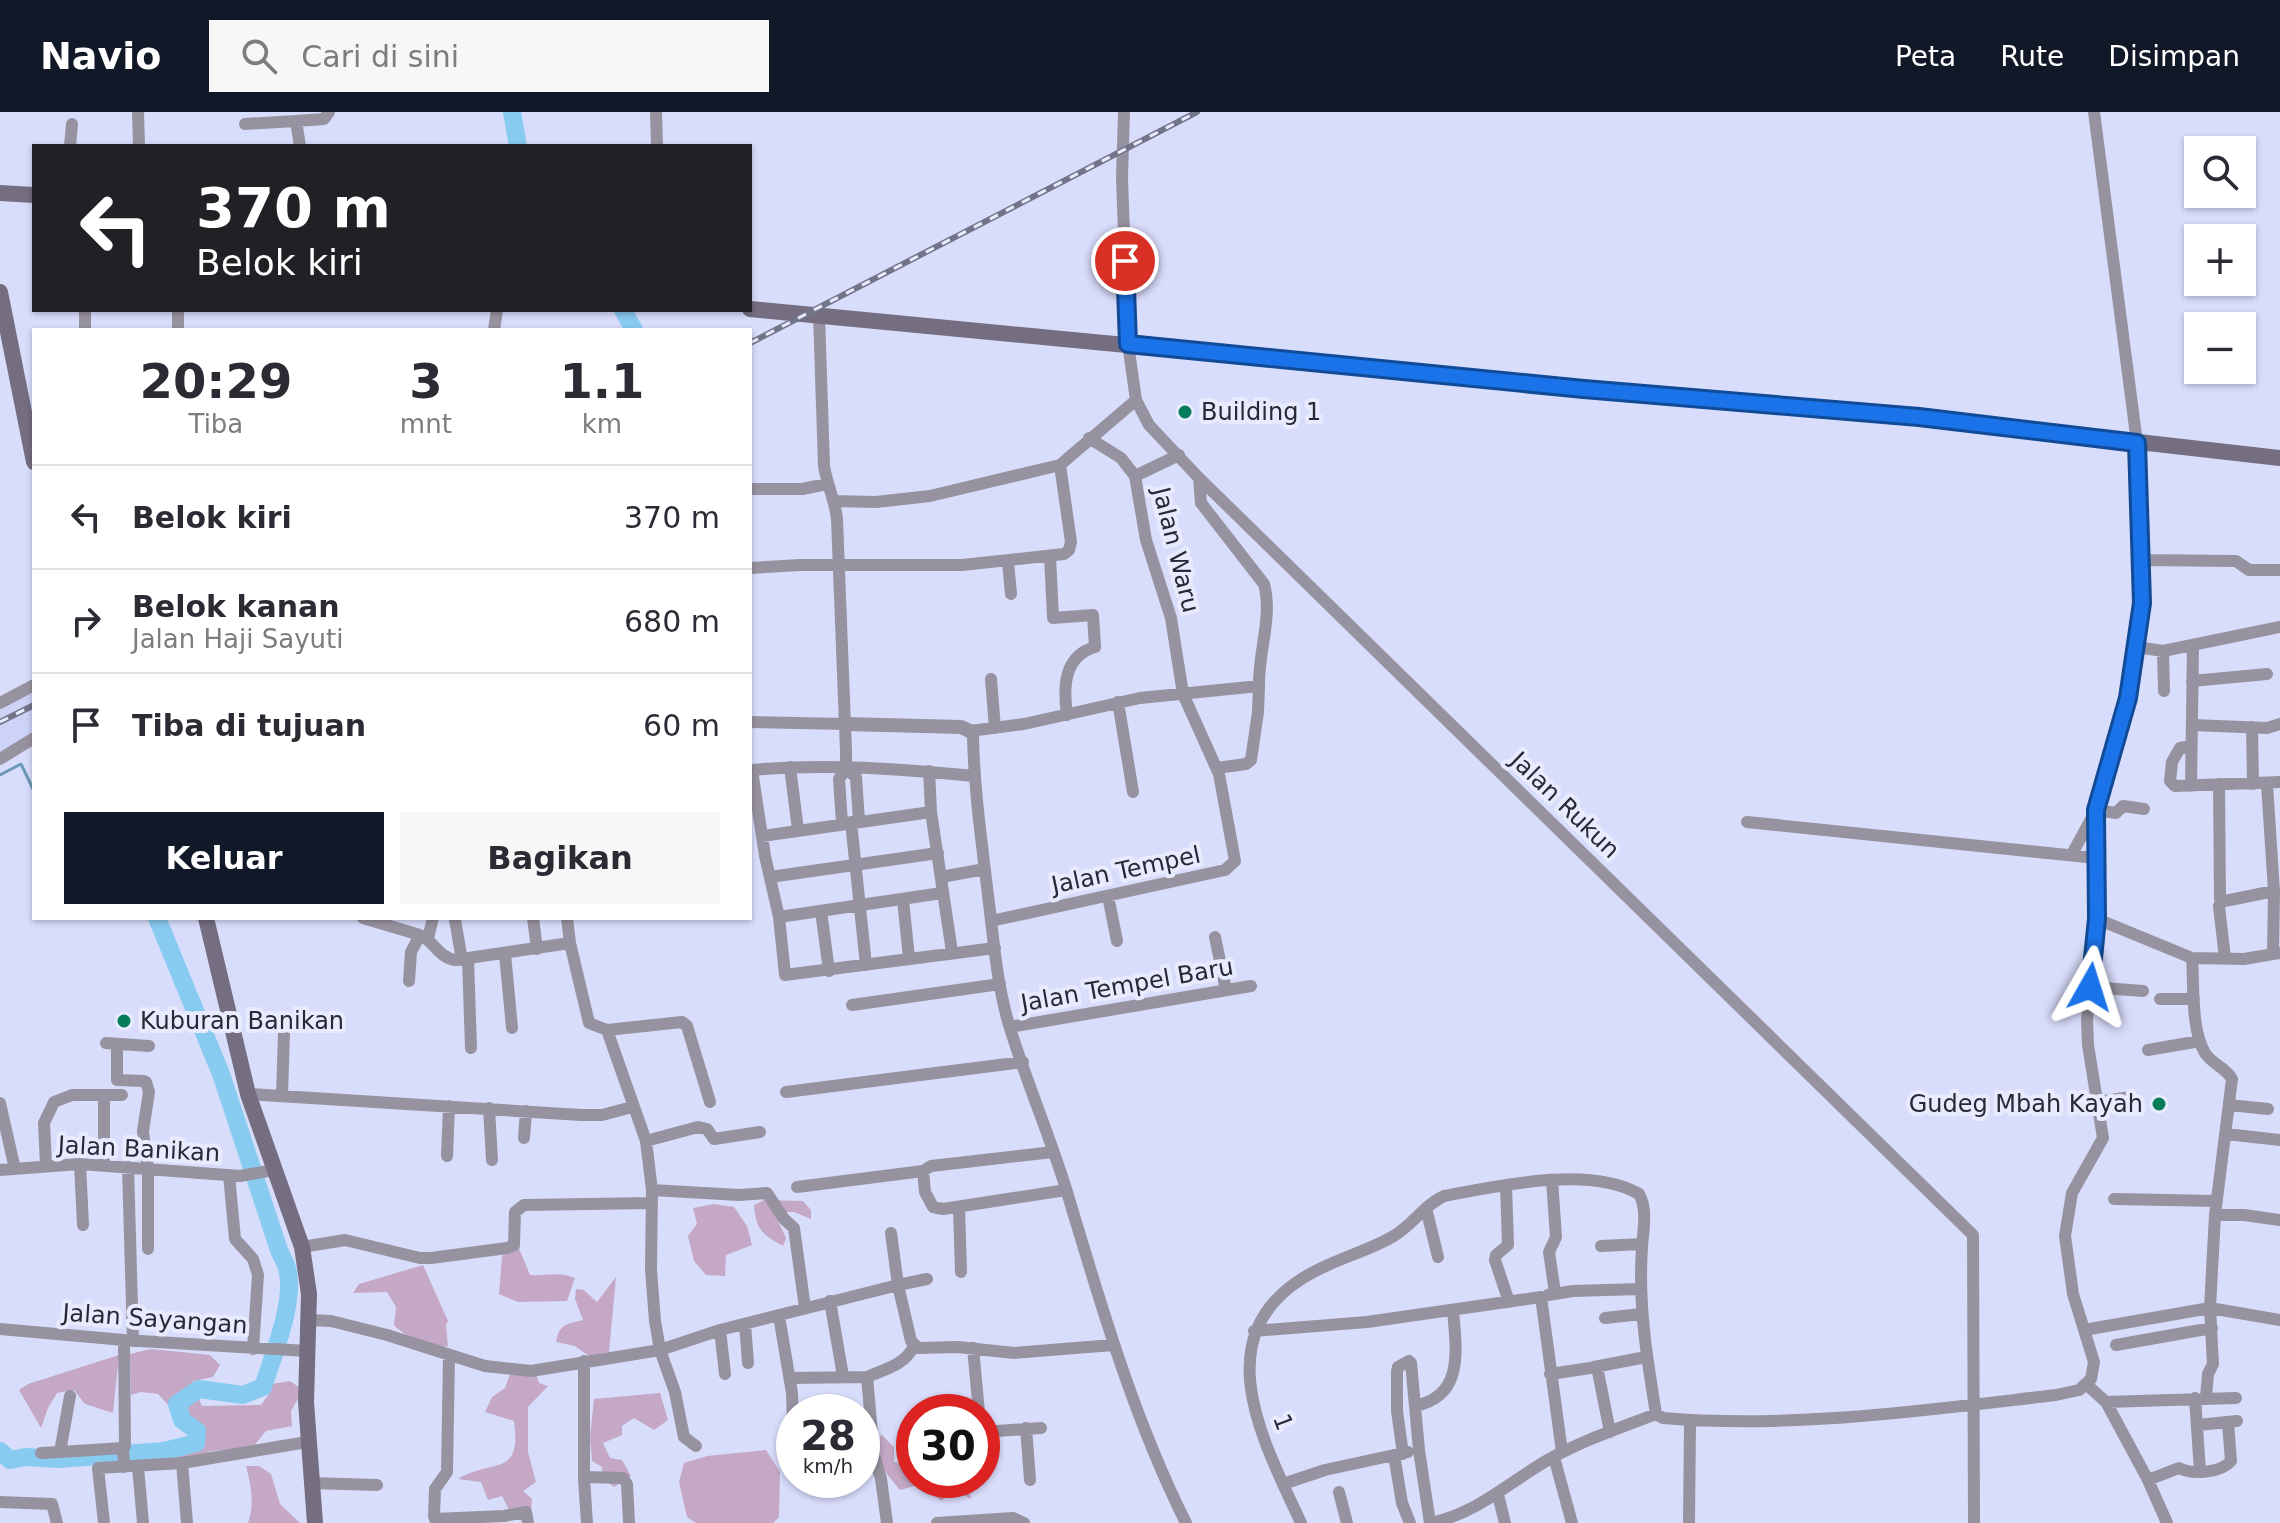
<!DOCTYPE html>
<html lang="id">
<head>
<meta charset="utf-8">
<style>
  body { margin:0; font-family:"DejaVu Sans",sans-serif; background:#f7f7f7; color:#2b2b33; height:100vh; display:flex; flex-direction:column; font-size:30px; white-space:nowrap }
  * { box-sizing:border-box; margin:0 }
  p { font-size:26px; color:#7c7c81 }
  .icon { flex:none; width:44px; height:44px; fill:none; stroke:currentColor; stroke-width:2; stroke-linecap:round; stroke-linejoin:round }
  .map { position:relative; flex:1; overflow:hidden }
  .panel { position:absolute; left:32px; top:216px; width:720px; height:592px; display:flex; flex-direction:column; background:#fff; border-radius:0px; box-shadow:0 2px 6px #0004 }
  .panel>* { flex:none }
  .guide { position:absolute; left:32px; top:32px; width:720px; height:168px; border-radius:0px; box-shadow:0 2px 6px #0004; background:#202124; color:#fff; overflow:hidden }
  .controls { position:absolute; left:2184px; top:24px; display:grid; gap:16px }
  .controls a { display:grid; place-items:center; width:72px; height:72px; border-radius:0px; background:#fff; box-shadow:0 2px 6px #0004; font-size:40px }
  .speed { position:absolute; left:776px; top:1282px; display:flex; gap:16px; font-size:40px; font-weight:700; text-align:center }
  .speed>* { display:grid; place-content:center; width:104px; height:104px; border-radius:50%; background:#fff; box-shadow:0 2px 6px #0004; line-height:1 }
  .speed small { font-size:20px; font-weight:400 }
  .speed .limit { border:12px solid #d22; background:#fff; color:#111 }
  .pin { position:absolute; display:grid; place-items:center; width:68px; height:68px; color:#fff; margin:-34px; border:4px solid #fff; border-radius:50%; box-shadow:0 2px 8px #0007 }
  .me { position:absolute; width:88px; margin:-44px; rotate:6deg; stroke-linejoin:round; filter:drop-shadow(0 0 6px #0008) }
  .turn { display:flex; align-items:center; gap:28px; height:168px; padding:0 32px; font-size:36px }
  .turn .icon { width:104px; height:104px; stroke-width:2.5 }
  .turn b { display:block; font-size:56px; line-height:68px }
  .eta { display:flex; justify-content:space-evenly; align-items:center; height:136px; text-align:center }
  .eta b { font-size:48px; font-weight:600; line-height:56px }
  .primary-button { display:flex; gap:16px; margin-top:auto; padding:16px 32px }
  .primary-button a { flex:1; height:92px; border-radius:0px; background:#111827; color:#fff; font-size:32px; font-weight:600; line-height:92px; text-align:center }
  .primary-button a+a { background:#f7f7f7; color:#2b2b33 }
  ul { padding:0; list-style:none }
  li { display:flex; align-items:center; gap:24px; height:104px; padding:0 32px; border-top:2px solid #e1e1e2 }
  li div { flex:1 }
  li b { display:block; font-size:30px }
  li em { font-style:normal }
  header { display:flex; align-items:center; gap:48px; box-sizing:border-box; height:112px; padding:0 40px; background:#111827; color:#fff }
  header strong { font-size:38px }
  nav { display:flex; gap:44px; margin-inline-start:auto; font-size:28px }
  .search { width:560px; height:72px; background:#f7f7f7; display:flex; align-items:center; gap:20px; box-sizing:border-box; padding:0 28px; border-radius:0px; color:#7c7c81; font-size:30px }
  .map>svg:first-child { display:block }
  .built { fill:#cdd2f7 }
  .green { fill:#c4a8c5 }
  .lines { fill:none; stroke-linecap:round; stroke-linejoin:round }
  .stream { stroke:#6b9ab8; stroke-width:3 }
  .river { stroke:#88cbf0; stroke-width:18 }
  .minor { stroke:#97929f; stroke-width:12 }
  .tertiary { stroke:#97929f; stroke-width:14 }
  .secondary { stroke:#746e80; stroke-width:16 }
  .rail-casing { stroke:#727488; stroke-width:6 }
  .rail { stroke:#e8ebfe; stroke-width:3; stroke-dasharray:9; stroke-linecap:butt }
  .route-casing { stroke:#114b97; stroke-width:20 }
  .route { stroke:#1a73e8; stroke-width:14 }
  .poi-dot { fill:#037c5a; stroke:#e8ebfe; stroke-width:3 }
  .labels { text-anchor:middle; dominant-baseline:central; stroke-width:8; stroke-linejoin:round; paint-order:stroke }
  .poi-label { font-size:24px; fill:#282935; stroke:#e8ebfe; text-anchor:start }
  .street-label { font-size:24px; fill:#282935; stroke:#e8ebfe }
</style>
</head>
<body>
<header>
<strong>Navio</strong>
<div class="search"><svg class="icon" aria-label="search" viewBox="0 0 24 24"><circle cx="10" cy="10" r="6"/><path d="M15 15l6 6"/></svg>Cari di sini</div>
<nav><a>Peta</a><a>Rute</a><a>Disimpan</a></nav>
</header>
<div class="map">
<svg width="2280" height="1411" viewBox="0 0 2280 1411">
  <rect width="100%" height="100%" fill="#d9ddfc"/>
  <path class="built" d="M34 578V621L0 641V596Z"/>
  <path class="green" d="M764 1088 803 1089 811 1098V1107L794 1100H782L777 1107 786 1126 783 1134C762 1122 756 1118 754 1093Z
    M714 1092 734 1095 747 1114 752 1133 726 1143 725 1164 706 1163 694 1149 688 1124 697 1112 693 1096Z
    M518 1134 530 1163C547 1164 560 1159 575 1166L567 1189 518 1190 499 1182 502 1144Z
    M423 1153 448 1209 446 1213 448 1234C432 1239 405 1225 394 1213L396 1195 387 1180 353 1181 359 1172Z
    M616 1165 609 1240 589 1244 575 1234 556 1230C559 1212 567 1212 583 1208L575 1187 576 1177 584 1178 597 1190Z
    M151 1237 210 1243 220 1253 213 1265 194 1269 171 1296 158 1282 141 1280 131 1283 130 1242Z
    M119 1243 113 1301 85 1292 74 1278 57 1281 48 1296 41 1316 19 1278 28 1272Z
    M535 1260 539 1271 548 1274 528 1295V1340L536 1370 523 1379 532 1387 531 1401 510 1400 502 1384 488 1388 481 1370 458 1367C493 1346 522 1366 514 1309L485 1300 492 1285 505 1276 510 1262Z
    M290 1269 303 1278 291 1299 292 1314 266 1319 253 1335 212 1339 189 1346 129 1350 130 1339 166 1335 192 1337 204 1330 202 1317 182 1297 185 1291 198 1285 202 1294 261 1293 269 1282 272 1272Z
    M660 1281 668 1308 654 1318 634 1306 622 1314V1323L603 1331 610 1346 622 1348 631 1364 614 1375 603 1367 602 1355 592 1349 590 1325 594 1287Z
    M881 1322 894 1335V1350L904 1351 914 1337V1368H965L971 1387 951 1376 942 1389 918 1373 900 1378 886 1361 876 1342Z
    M766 1338 780 1360 779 1405 773 1411H696L687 1405 679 1370 684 1351 707 1344Z
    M246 1354H259L271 1362 280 1392 300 1411H248C255 1391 251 1374 246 1354Z"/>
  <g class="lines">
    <path class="stream" d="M0 663 21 652 34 679"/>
    <path class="river" d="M512 0 518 34
      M623 198 634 218
      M0 1339 10 1348 25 1345 59 1347 164 1339 196 1331 197 1319 182 1308 177 1292 199 1277 243 1283 263 1275C273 1243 296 1189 287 1156 285 1150 281 1143 279 1138L221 962 157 806"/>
    <path class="minor" d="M138 0 139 34
      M656 0 657 34
      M1124 0 1122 66 1128 232 1136 288 1149 313 1199 366 1973 1123 1974 1411
      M245 12 296 9
      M70 34 72 12
      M300 34 296 9 324 7 329 0
      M178 198V218
      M819 203 824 354C827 373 835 388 837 407L846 639V657L839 667 842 711
      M85 218V198
      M494 218 497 198
      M1135 364 1179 343
      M750 377H802L827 372
      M835 389 876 390 930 384 1060 353 1136 288
      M1050 444 1053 506 1093 503 1095 535C1064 544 1063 574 1067 603
      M2142 448 2236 449 2249 458H2280
      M1008 450 1011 482
      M750 456 800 453H962L1064 442 1069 438 1071 430 1060 353
      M2137 535 2163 539 2280 515
      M2163 539 2164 579
      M991 567 995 616
      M2192 569 2267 562
      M1118 590 1133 680
      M0 591 34 573
      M750 610 845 612
      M2192 613 2267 616 2280 612
      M2252 615 2253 672
      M2191 634 2180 636 2172 650 2170 669 2175 674 2280 670
      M0 647 34 626
      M790 655 798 718
      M1217 656 1246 652 1251 648 1258 600 1259 574
      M846 657 856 665 859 709
      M929 659 931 700 952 840
      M974 664C901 657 825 651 752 658L765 744 779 805 785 863 995 836
      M2219 672 2220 787 2225 789 2274 779
      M2267 672 2274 779 2273 840
      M2191 674 2193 534
      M851 710 866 853
      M1747 710 2096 746
      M762 724 931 700
      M2072 742 2096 698 2116 701 2123 694 2144 697
      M770 765 938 741
      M941 765 985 757
      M1108 784 1117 829
      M903 788 909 846
      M2219 794 2225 846
      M821 799 829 859
      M779 805 942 781
      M363 806 420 823C434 829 438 845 455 848L570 831
      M533 806 537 837
      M567 806 570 831 589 911 607 918 682 910 687 914 710 990
      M2097 807 2192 846 2244 847 2280 841
      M455 808 462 848
      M991 809 1225 758 1235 749 1219 662 1183 582 1171 506 1146 428 1135 364 1121 346 1089 326
      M1215 825 1226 878
      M428 826 433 806
      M505 842 512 916
      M2192 846C2194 873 2191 918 2205 941 2212 952 2226 956 2232 967L2215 1103 2210 1196 2213 1252 2208 1262 2206 1285
      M468 847 471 936
      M409 869 411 840 420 823
      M2090 875 2143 879
      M2160 887H2194
      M852 893 1000 872
      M1010 915 1251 874
      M607 918 646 1029 652 1078 651 1158 655 1209 660 1238 675 1280 684 1325 696 1334
      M106 931 149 934
      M117 933V968L143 969 146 970 149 980 143 1019 148 1057V1137
      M2148 938 2200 929
      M786 980 1023 950
      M248 982 581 1003H602L632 995
      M104 983V1053
      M282 983 284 921
      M2098 990 2131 985
      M0 991 15 1057
      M2229 993 2268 997
      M489 996 492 1048
      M2226 1022 2280 1028
      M524 1026 526 999
      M646 1029 698 1015 707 1017 714 1027 760 1020
      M447 1044 449 994
      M80 1052 83 1113
      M46 1053 44 1011 54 990 72 983H122
      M128 1055 133 1229
      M0 1058 80 1052 240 1064 274 1058
      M923 1059 925 1080 933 1095 943 1097 1066 1078
      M229 1063 235 1127 253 1147 258 1163 253 1237
      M1552 1068 1556 1125 1549 1140 1555 1181
      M1506 1073 1508 1133 1496 1143 1495 1148 1509 1190
      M797 1075 923 1059 931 1054 1053 1040
      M652 1078 739 1083 767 1081 784 1107 794 1116 805 1196
      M2114 1087 2217 1089
      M959 1096 961 1160
      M1426 1096 1438 1145
      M2215 1103H2244L2280 1108
      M891 1121 898 1173 927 1167
      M1601 1134 1642 1132
      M302 1135 345 1128 420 1146H431L507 1136 514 1133 515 1100 524 1093 652 1091
      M1548 1183 1573 1179 1640 1177
      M830 1189 843 1264
      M779 1204 792 1281 794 1345
      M1605 1206 1641 1202
      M309 1208 331 1209 387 1223 485 1254 531 1259 660 1238 720 1218 898 1173 911 1229 918 1236 958 1235 1014 1241 1113 1233
      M745 1212 748 1251
      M0 1217 124 1228 307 1239
      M720 1218 725 1262
      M2084 1218 2210 1196 2280 1208
      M1254 1219 1367 1210 1541 1185 1562 1340
      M2116 1233 2212 1216
      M973 1236 979 1300
      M449 1244 447 1360 435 1377 434 1404 435 1407 504 1404 526 1400 528 1411
      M584 1249V1367L587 1411
      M1594 1255 1646 1245
      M1550 1262 1597 1255 1610 1320
      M790 1266 867 1265
      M2087 1273 2106 1290 2148 1368 2167 1411
      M70 1284 60 1340 123 1336 124 1355
      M2195 1286 2200 1359
      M2106 1290 2236 1286
      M1415 1294C1465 1284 1456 1237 1453 1198
      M2198 1313 2237 1309
      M1026 1316 1030 1368
      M982 1320 1041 1316
      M123 1336 125 1334 124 1228
      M41 1341 60 1340
      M1403 1342 1397 1299V1259L1398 1255 1409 1249 1411 1251 1419 1338 1430 1411
      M1394 1343 1402 1391 1410 1411
      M1554 1345 1572 1411
      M182 1351 187 1411
      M982 1353V1361
      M138 1355 143 1411
      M584 1365 623 1366 627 1372 629 1411
      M2148 1368 2179 1356C2192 1363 2221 1361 2231 1349L2228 1311
      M310 1371 377 1373
      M1283 1372 1325 1358 1408 1340
      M1339 1380 1347 1411
      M1498 1383 1505 1411
      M0 1390 52 1392 57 1411
      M104 1411 98 1356 182 1351 307 1330
      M887 1411 881 1367 874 1343 867 1265C885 1257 905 1253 914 1234
      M937 1411 1013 1406 1024 1411
      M1186 1411C1133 1305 1101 1193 1067 1080 1050 1024 1026 969 1009 913 996 869 993 821 987 775 981 725 974 675 973 624L970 619 1024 612 1140 586 1259 574C1258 540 1273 505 1264 472L1201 391 1199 366
      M1301 1411C1265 1332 1205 1227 1303 1166 1331 1148 1364 1141 1392 1125 1412 1114 1424 1093 1444 1084 1497 1074 1590 1053 1639 1082 1648 1098 1643 1118 1642 1136 1638 1193 1647 1246 1656 1302
      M1431 1411C1477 1401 1507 1372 1546 1349 1581 1329 1619 1316 1656 1302L1663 1306C1794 1317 1927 1298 2056 1283L2079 1278 2091 1267 2094 1250 2073 1182 2065 1124 2072 1081 2103 1026 2088 933 2087 908 2097 807 2096 698 2128 586 2142 491 2137 331 2094 0
      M1689 1411 1690 1309"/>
    <path class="tertiary" d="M845 612 961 615 970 619"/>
    <path class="secondary" d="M0 81 34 83
      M0 180 34 350
      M750 197 1584 277 1919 305 2280 346
      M206 806 248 982 302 1135 309 1182 306 1290 315 1411"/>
    <defs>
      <path id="rail" d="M750 231 1197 0
        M0 610 34 593"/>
    </defs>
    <use href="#rail" class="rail-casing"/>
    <use href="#rail" class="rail"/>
  </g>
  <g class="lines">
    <defs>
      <path id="route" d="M1125 149 1128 232 1584 277 1919 305 2137 331 2142 491 2128 586 2096 698 2097 807 2090 875"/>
    </defs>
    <use href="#route" class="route-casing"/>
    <use href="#route" class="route"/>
  </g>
  <g class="poi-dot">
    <circle cx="1185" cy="300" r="8"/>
    <circle cx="124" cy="909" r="8"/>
    <circle cx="2159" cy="992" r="8"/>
  </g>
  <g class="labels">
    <g class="poi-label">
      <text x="1201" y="300">Building 1</text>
      <text x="140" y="909">Kuburan Banikan</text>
      <text x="2143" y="992" text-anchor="end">Gudeg Mbah Kayah</text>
    </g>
    <g class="street-label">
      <text transform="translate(1176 438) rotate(76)">Jalan Waru</text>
      <text transform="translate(1565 693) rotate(44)">Jalan Rukun</text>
      <text transform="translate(1126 758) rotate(-12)">Jalan Tempel</text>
      <text transform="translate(1127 873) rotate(-10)">Jalan Tempel Baru</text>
      <text transform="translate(139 1037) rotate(3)">Jalan Banikan</text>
      <text transform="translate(155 1207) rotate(4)">Jalan Sayangan</text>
      <text transform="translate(1283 1310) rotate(69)">1</text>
    </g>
  </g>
</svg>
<div class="controls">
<a><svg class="icon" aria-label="search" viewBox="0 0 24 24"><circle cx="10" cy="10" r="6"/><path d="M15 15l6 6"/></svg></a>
<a>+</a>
<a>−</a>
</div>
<div class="speed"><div>28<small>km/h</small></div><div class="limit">30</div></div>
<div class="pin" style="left:1125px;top:149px;background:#d93025"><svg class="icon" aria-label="arrive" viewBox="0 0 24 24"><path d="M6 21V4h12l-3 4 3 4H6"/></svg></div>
<svg class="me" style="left:2090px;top:875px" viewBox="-20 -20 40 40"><path d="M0-17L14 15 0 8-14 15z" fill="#1a73e8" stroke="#fff" stroke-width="4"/></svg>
<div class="guide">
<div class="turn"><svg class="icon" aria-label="left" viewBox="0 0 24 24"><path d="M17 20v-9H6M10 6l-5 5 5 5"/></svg><div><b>370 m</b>Belok kiri</div></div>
</div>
<section class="panel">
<div class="eta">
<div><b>20:29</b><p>Tiba</p></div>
<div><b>3</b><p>mnt</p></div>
<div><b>1.1</b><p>km</p></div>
</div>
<ul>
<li><svg class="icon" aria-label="left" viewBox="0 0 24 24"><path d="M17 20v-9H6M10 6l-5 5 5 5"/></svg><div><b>Belok kiri</b></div><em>370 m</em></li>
<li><svg class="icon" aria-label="right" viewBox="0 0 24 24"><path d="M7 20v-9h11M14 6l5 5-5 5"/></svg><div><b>Belok kanan</b><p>Jalan Haji Sayuti</p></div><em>680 m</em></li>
<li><svg class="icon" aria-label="arrive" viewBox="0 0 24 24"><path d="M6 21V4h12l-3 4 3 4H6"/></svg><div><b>Tiba di tujuan</b></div><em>60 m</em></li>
</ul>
<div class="primary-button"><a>Keluar</a><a>Bagikan</a></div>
</section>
</div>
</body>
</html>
